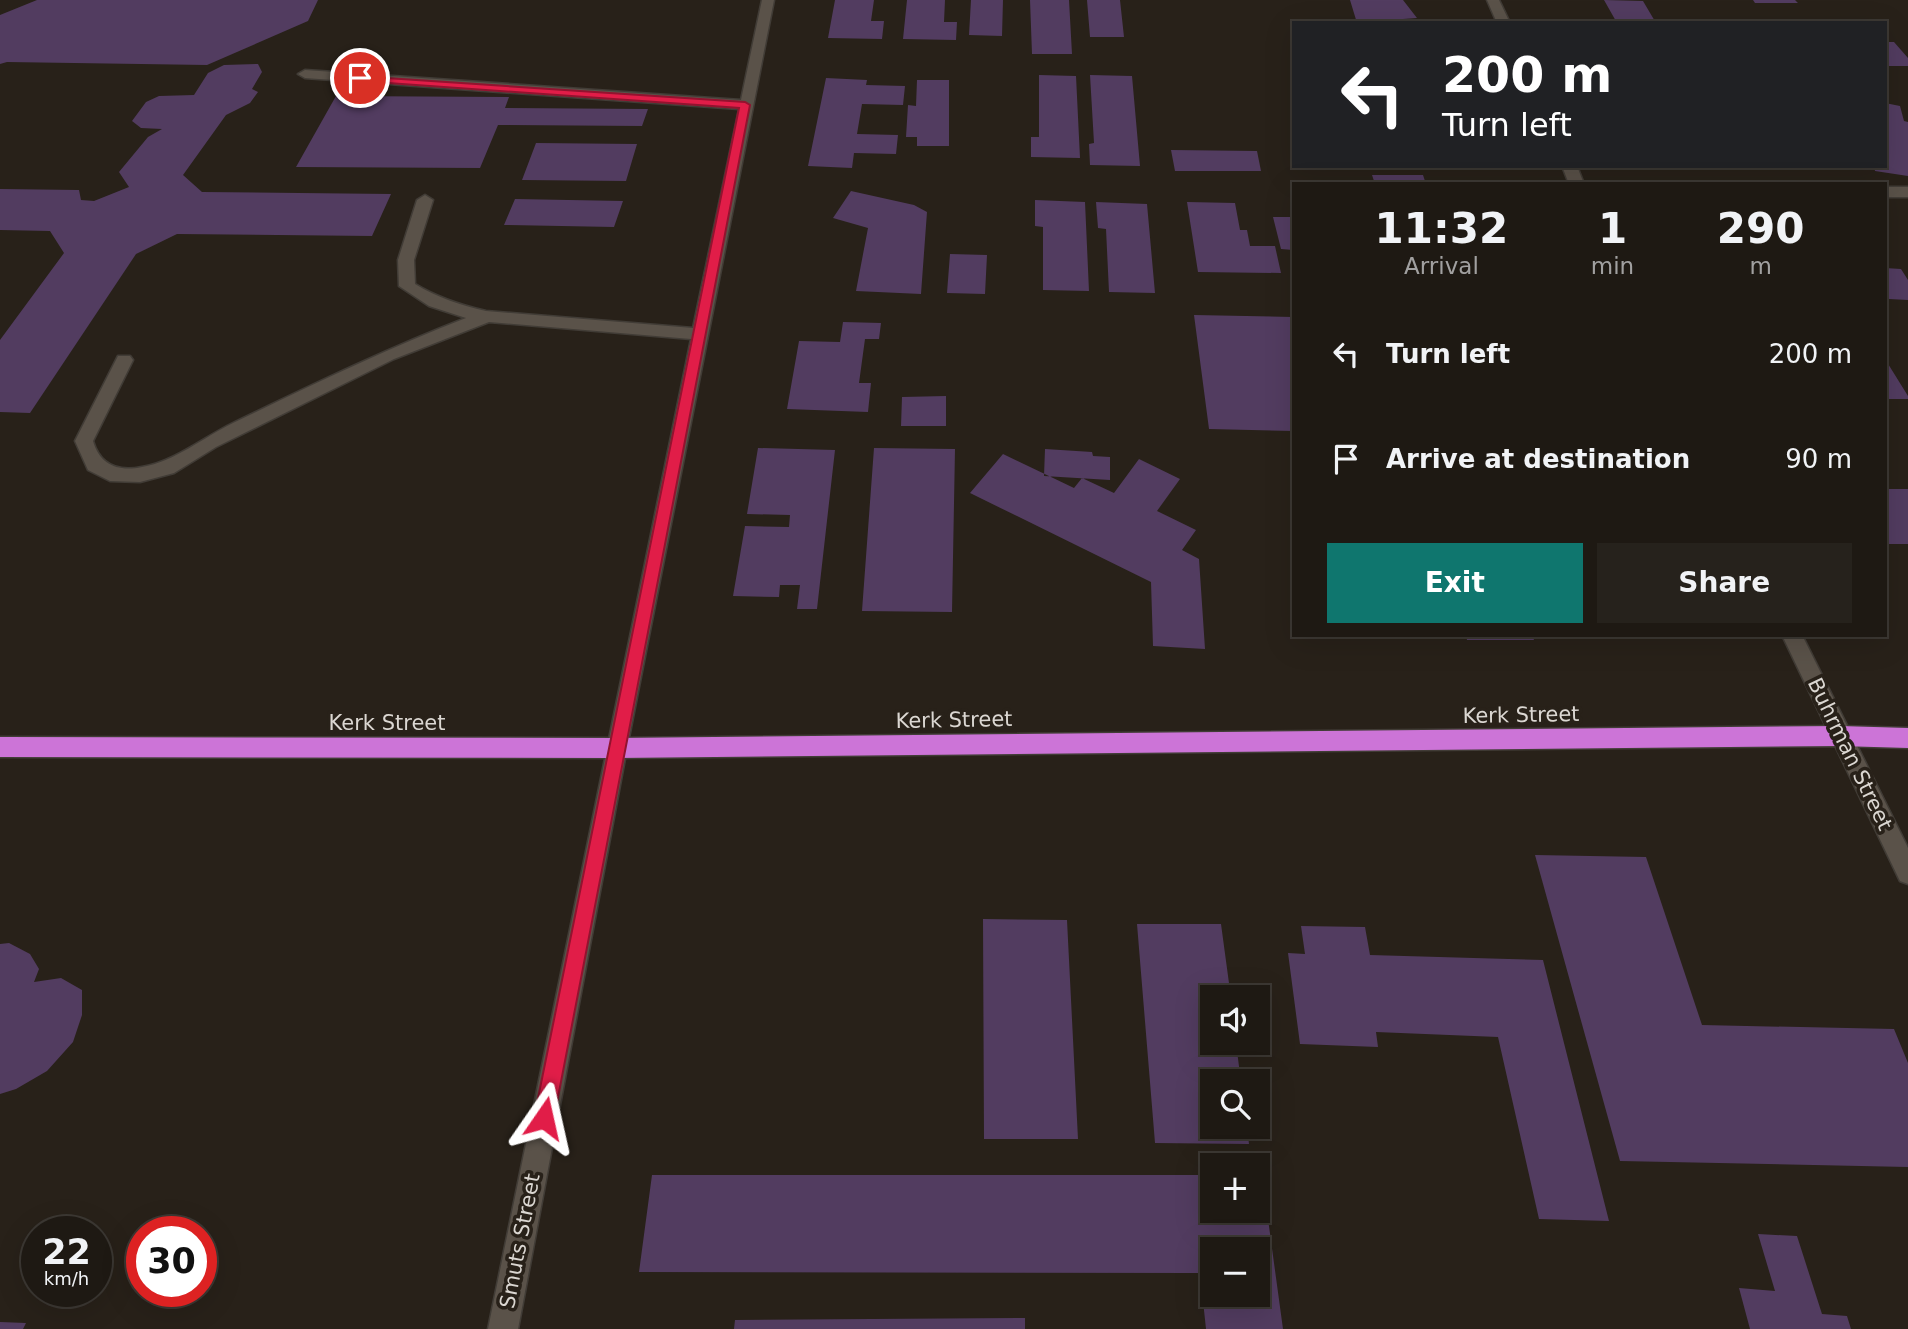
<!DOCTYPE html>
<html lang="en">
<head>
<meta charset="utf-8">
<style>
  body { margin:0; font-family:"DejaVu Sans",sans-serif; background:#26221c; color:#f1f3f6; height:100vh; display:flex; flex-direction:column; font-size:26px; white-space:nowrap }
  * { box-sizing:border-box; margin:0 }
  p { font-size:23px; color:#a1a0a0 }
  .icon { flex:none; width:38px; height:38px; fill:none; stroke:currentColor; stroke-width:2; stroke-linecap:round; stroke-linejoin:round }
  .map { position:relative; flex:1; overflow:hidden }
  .side { position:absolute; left:1292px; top:182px; width:595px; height:455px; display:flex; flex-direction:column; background:#1e1913; border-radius:0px; box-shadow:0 7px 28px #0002,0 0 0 2px #3c3833 }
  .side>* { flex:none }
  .banner { position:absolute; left:1292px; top:21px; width:595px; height:147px; border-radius:0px; box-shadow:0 7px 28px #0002,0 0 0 2px #3c3833; background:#202124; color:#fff; overflow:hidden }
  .fabs { position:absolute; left:1200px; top:985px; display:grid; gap:14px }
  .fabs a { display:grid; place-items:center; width:70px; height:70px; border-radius:0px; background:#1e1913; box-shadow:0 7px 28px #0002,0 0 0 2px #3c3833; font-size:35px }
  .speed { position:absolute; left:21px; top:1216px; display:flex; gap:14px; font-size:35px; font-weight:700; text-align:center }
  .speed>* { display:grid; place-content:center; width:91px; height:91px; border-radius:50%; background:#1e1913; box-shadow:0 7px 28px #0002,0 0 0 2px #3c3833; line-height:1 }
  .speed small { font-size:18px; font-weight:400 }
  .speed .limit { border:10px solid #d22; background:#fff; color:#111 }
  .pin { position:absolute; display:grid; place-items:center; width:60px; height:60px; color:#fff; margin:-30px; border:4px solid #fff; border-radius:50%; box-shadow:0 2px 7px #0007 }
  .me { position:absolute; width:77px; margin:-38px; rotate:11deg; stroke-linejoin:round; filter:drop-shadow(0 0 5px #0008) }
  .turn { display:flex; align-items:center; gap:24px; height:147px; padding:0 35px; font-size:32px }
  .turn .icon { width:91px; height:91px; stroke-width:2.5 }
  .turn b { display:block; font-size:49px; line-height:60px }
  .eta { display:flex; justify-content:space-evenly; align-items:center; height:119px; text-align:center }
  .eta b { font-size:42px; font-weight:700; line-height:49px }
  .primary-button { display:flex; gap:14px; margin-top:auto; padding:14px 35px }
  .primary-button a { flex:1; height:80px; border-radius:0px; background:#0f766e; color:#fff; font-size:28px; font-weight:700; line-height:80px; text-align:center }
  .primary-button a+a { background:#26221c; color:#f1f3f6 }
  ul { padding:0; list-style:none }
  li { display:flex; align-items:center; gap:21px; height:105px; padding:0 35px }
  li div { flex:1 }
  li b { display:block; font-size:26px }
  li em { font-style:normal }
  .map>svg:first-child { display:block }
  .building { fill:#523c60; fill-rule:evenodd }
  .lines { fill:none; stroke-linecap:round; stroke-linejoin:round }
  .minor-casing { stroke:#413c36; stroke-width:3 }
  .highway-casing { stroke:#413c36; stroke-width:3 }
  .minor { fill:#5a5249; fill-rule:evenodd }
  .highway { fill:#cc74d7; fill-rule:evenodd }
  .route { fill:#e11d48; stroke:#92132f; stroke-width:2 }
  .labels { text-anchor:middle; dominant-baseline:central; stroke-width:7; stroke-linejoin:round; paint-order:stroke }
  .street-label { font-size:21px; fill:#dbd7d2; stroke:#282119 }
</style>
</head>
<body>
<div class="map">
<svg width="1908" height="1329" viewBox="0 0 1908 1329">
  <rect width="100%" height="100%" fill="#282119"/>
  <path class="building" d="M37 0H318L308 21 207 65 7 62 0 64V15Z
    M835 0H874L871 21H884L882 39 828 38Z
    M907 0H945L944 22H957L956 40 903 39Z
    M971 0H1003L1002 36 969 35Z
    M1030 0H1069L1072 54H1032Z
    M1087 0H1120L1124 37H1090Z
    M1350 0H1403L1417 18 1403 19 1404 23H1357Z
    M1604 0 1643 1 1656 23H1617Z
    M1753 0H1795L1798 3H1755Z
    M1885 42H1894L1908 58V66H1885Z
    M258 64 262 72 252 89 258 92 250 103 226 115 183 175 202 192 391 194 372 236 177 234 136 254 30 413 0 412V340L64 253 50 231 0 230V189L79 190 81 200 94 201 129 187 119 172 148 137 162 129 141 128 132 121 146 102 159 96 194 95 208 73 224 65Z
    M1039 75 1076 76 1080 158 1031 157V137H1039Z
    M1090 75 1132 76 1140 166 1090 165 1089 144 1094 143Z
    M826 78 867 80 866 85 905 86 903 105 862 104 857 134 898 135 896 154 854 153 852 168 808 166Z
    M917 80H949V146H917V137H906L908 105 916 106Z
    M336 96 509 97 505 108 648 109 642 126 498 125 480 168 296 167Z
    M1885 103 1900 106 1904 121 1908 122V176L1875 171 1874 166H1885Z
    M536 143 637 144 626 181 522 180Z
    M1171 150 1257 151 1261 171H1175Z
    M1372 175H1423L1426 184H1375Z
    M851 191 914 205 927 212 921 294 856 291 868 228 833 218Z
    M515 199 623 201 614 227 504 225Z
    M1035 200 1085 202 1089 291 1043 290V227L1035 226Z
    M1096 202 1147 204 1155 293 1109 292 1106 229 1098 228Z
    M1187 202 1235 203 1240 230H1247L1250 246H1275L1281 273 1198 272Z
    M1273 217H1293V250L1281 249Z
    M950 254 987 255 985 294 947 293Z
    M1885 268 1901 269 1908 280V300L1889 299 1885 291Z
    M1194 315 1293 317V431L1209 429Z
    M843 322 881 323 879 339H865L859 383H871L868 412 787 409 799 341 840 342Z
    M1885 359 1908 396V399H1885Z
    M946 396V426H901L902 397Z
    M758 448 835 450 817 609H797L800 585H780L779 597 733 596 745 526 789 527 790 515 747 514Z
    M874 448 955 449 952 612 862 611Z
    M1045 449 1092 452 1093 456 1110 457V480L1044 476Z
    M1003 454 1074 488 1082 478 1114 493 1139 459 1180 479 1157 511 1196 530 1182 550 1199 559 1205 649 1153 646 1151 582 970 493Z
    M1885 489H1908V544H1888L1885 538Z
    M1466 635H1532L1534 640H1467Z
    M1535 855 1646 857 1702 1025 1894 1029 1908 1063V1167L1620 1161Z
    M983 919 1067 920 1078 1139H984Z
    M1137 924H1221L1231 998H1213V1043H1236L1241 1082H1213V1127H1247L1249 1144 1155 1143Z
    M1301 926 1365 927 1370 955 1543 960 1609 1221 1539 1219 1498 1037 1376 1032 1378 1047 1300 1044 1288 953 1305 954Z
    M9 943 30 954 39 969 34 982 61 978 82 990V1015L73 1042 47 1071 16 1089 0 1094V944Z
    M652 1175H1213V1211H1258V1175H1262L1283 1329H1206L1200 1273 639 1272ZM1213 1250H1258V1295H1213Z
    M1758 1234 1797 1236 1822 1314 1847 1316 1851 1329H1750L1739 1288 1775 1291Z
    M1025 1318V1329H734L735 1320Z
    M0 1322 26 1323 23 1329H0Z"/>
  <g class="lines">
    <defs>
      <path id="minor" d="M762 0H774L627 748 518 1329H488L691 339 489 322 394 359 216 447 174 473 140 482 110 481 88 470 75 441 118 356H130L133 360 93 441C100 465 118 472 142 467 174 462 204 437 233 423 310 386 386 349 466 318L429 306 399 286 398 260 417 200 425 195 433 200 414 260 415 284C438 298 460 305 486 311L693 328 739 109 305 78 298 74 305 70 741 100Z
        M1487 0H1499L1510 23H1497Z
        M1562 166H1577L1584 184H1569Z
        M1885 187H1908V197H1885Z
        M1782 635H1802L1908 848V884L1900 881Z"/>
      <path id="highway" d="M1840 726 1908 728V748L1840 746 616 758 0 757V737L616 738Z"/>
    </defs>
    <use href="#minor" class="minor-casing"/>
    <use href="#highway" class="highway-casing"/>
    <use href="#minor" class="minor"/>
    <use href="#highway" class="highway"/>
  </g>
  <path class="route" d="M356 76 745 102 750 105 554 1118 551 1125 544 1128 537 1125 534 1118 739 108 360 81 355 78Z"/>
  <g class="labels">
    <g class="street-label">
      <text transform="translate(1521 715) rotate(-1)">Kerk Street</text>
      <text transform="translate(954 720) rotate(-1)">Kerk Street</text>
      <text x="387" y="723">Kerk Street</text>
      <text transform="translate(1850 754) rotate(64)">Buhrman Street</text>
      <text transform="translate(520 1241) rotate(-79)">Smuts Street</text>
    </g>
  </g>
</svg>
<div class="fabs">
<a><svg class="icon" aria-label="sound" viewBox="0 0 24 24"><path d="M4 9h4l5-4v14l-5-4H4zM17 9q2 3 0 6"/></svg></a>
<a><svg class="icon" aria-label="search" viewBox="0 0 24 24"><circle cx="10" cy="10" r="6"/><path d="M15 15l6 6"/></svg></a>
<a>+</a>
<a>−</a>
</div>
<div class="speed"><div>22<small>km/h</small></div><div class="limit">30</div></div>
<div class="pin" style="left:360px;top:78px;background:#d93025"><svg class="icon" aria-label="arrive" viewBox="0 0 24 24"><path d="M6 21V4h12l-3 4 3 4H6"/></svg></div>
<svg class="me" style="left:544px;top:1118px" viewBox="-20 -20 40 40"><path d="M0-17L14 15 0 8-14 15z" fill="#e11d48" stroke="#fff" stroke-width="4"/></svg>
<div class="banner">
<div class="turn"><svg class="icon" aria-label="left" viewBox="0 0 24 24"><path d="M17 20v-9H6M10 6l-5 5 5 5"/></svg><div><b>200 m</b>Turn left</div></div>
</div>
<section class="side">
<div class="eta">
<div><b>11:32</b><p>Arrival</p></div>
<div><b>1</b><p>min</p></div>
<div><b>290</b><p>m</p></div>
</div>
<ul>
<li><svg class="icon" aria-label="left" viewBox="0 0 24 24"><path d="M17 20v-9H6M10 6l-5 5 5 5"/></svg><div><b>Turn left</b></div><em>200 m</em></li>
<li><svg class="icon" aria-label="arrive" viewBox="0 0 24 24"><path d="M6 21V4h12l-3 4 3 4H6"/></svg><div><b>Arrive at destination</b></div><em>90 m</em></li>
</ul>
<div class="primary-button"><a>Exit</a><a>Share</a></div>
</section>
</div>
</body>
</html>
